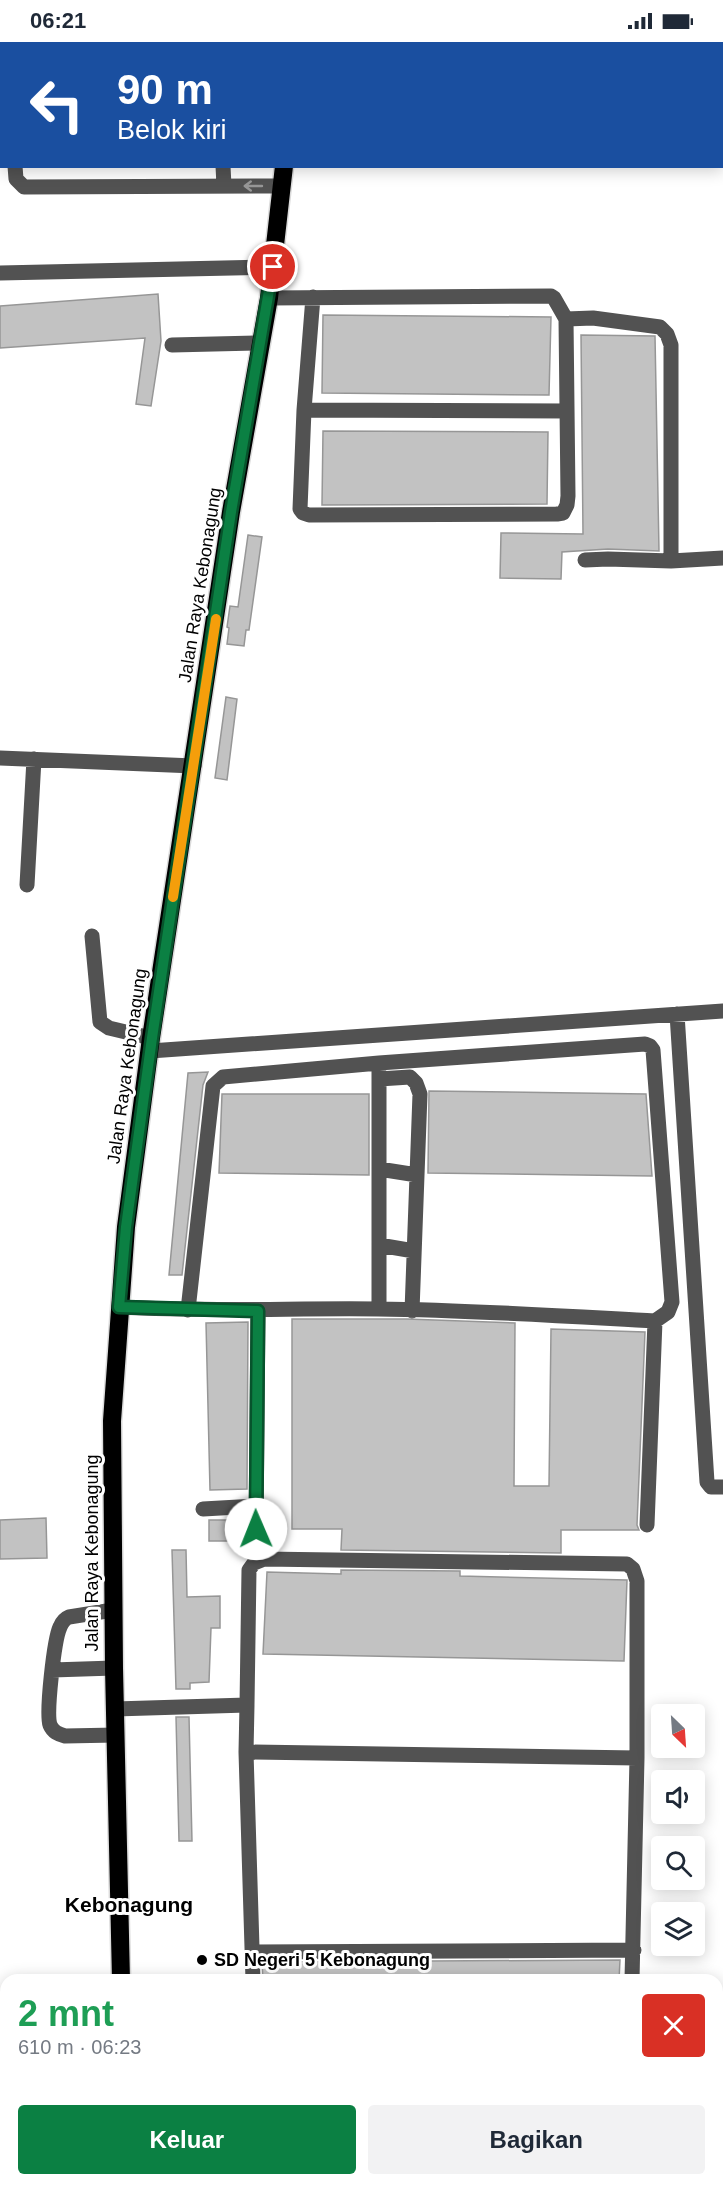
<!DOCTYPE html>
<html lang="id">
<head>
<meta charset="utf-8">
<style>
  body { margin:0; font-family:Arial,sans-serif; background:#f2f2f3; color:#1f2937; height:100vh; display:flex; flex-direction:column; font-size:22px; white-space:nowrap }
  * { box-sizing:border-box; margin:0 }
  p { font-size:20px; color:#747a83 }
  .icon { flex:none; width:33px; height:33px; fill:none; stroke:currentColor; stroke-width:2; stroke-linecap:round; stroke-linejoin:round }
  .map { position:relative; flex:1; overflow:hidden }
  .drawer { position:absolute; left:0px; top:1932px; width:723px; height:212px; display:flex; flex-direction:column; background:#fff; border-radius:18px 18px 0 0; box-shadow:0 3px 15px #0003 }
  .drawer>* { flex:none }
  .banner { position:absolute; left:0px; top:0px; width:723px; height:126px; box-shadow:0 3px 15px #0003; background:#1a4fa0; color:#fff; overflow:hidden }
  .needle { width:39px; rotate:155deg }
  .fabs { position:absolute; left:651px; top:1662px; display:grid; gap:12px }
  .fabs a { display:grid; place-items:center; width:54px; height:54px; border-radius:6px; background:#fff; box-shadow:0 3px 15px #0003; font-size:30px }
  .pin { position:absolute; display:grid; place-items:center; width:51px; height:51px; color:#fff; margin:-26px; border:3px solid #fff; border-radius:50%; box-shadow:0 2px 6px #0007 }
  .me { position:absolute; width:66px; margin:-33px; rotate:359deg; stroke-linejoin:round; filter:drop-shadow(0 0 4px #0008) }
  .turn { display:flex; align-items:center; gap:21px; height:126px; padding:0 18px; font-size:27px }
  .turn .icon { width:78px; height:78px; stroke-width:2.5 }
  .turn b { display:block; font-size:42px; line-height:51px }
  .round { display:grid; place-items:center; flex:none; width:63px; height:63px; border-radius:6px; background:#f2f2f3 }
  .headline { display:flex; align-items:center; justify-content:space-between; height:102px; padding:0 18px }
  h1 { font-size:36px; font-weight:600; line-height:45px; color:#1e9e55 }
  .primary-button { display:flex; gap:12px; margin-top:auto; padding:12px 18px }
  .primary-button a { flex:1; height:69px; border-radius:6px; background:#0b8043; color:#fff; font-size:24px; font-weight:600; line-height:69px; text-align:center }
  .primary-button a+a { background:#f2f2f3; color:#1f2937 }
  .status { display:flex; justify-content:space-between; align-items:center; height:42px; padding:0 30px; background:#fff; direction:ltr }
  .status svg { height:16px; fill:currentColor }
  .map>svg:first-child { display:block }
  .building { fill:#c2c2c2; stroke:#969696; stroke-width:1.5 }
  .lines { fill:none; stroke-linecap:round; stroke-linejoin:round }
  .highway-casing { stroke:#dbdbdb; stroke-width:21 }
  .minor { stroke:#525252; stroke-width:15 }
  .highway { stroke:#000; stroke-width:18 }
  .oneway { stroke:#979797 }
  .route-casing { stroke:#07532c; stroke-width:15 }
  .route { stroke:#0b8043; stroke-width:10 }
  .slow { stroke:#f59e0b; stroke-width:10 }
  .poi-dot { fill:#000; stroke:#fff; stroke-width:2 }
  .labels { text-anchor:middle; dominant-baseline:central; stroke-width:6; stroke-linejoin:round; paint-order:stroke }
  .street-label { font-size:18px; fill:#000; stroke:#fff }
  .poi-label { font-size:18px; font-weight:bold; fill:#000; stroke:#fff; text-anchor:start }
  .quarter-label { font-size:21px; font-weight:bold; fill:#000; stroke:#fff }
</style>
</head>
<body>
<div class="status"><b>06:21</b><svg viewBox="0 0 49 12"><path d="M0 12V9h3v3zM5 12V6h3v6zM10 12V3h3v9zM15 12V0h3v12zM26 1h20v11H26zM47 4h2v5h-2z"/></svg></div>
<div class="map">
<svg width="723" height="2143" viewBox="0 0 723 2143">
  <rect width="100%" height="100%" fill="#fff"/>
  <path class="building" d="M158 252 161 299 151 364 136 362 145 296 0 306V264Z
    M323 273 551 275 549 353 322 351Z
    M581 293 655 294 659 509 608 507 562 510 561 537 500 536 501 491 583 492Z
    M323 389 548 390 547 462 322 463Z
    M248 493 262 495 249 588H246L244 604 227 602 229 586 227 585 230 564 238 565Z
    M226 655 237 657 227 738 215 736Z
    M208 1030 203 1043 182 1233H169L188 1031Z
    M429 1049 646 1052 652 1134 428 1131Z
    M222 1052H369V1133L219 1131Z
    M292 1277H407L515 1281 514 1444H549L551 1287 645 1290 637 1483 639 1488H561V1511L341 1508 342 1487H292Z
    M248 1280 247 1447 210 1448 206 1281Z
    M46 1476 47 1516 0 1517V1478Z
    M209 1478H246V1499H209Z
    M172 1508H186L187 1555 220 1554V1586H211L209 1640 190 1641V1647H176Z
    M341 1528 460 1529V1534L627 1538 624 1619 263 1612 267 1530 341 1532Z
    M176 1675H189L192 1799H179Z
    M620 1918 619 1938H263L262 1920Z"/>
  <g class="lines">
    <defs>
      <path id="highway" d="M298 2V0
        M121 1938 114 1626 112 1379 126 1185 151 996 231 470 269 256 284 124
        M126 2138V2143"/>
    </defs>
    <use href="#highway" class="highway-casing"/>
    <path class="minor" d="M358 2 359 0
      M0 13H2
      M0 68H2
      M0 112H2
      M15 124 16 137 24 145 282 144
      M223 124 224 144
      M0 231 273 225
      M313 255 304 368 300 467 303 471 309 473 557 472 563 471 567 463 568 454 566 277
      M269 256 551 254 554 256 566 277 593 276 660 285 667 292 671 303V519
      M172 303 260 301
      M304 368 566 369
      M585 518 608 517 671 519 723 516
      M0 716 194 724
      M27 843 34 717
      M92 894 100 980 109 986 151 996
      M677 972 707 1440 711 1445H723
      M150 1009 723 969
      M379 1037 410 1035 416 1041 420 1052 412 1269
      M379 1127 417 1133
      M379 1203 414 1209
      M119 1265C206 1270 292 1266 378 1267 470 1268 563 1274 655 1279L668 1270 672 1260 653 1008 650 1004 645 1002 379 1021 223 1035 213 1044 188 1268
      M379 1267V1030
      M203 1467 256 1464
      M647 1483 655 1279
      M256 1487 258 1269
      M113 1568 69 1575C64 1577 62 1580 60 1585 54 1598 46 1671 50 1683 53 1690 58 1692 65 1694L116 1693
      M52 1628 114 1626
      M247 1663 246 1710 253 1938
      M115 1667 247 1663 249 1528 254 1521 264 1517 627 1522 633 1527 637 1539V1716L632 1938
      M246 1710 637 1716
      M253 1910 634 1908"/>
    <use href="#highway" class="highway"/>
  </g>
  <defs><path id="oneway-shaft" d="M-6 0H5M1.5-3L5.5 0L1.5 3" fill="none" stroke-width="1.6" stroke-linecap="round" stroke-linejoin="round" transform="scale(1.5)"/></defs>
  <use class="oneway" href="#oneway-shaft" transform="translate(253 144) rotate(-180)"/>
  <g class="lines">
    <defs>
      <path id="route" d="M256 1487 258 1269 119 1265 126 1185 152 996 231 470 273 225"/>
    </defs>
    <use href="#route" class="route-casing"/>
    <use href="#route" class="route"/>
    <path class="slow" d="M173 855 216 577"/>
  </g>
  <circle class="poi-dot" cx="202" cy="1918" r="6"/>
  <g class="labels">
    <g class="street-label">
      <text transform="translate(200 543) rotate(-81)">Jalan Raya Kebonagung</text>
      <text transform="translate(127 1024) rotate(-82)">Jalan Raya Kebonagung</text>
      <text transform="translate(92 1511) rotate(-90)">Jalan Raya Kebonagung</text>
    </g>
    <g class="poi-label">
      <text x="214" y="1918">SD Negeri 5 Kebonagung</text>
    </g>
    <g class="quarter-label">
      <text x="129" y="1862">Kebonagung</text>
    </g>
  </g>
</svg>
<div class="fabs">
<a><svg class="needle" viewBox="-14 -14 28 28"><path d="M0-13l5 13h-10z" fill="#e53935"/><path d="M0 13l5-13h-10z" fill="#747a83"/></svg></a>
<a><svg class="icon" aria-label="sound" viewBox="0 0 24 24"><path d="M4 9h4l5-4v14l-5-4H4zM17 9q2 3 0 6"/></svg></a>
<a><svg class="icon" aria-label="search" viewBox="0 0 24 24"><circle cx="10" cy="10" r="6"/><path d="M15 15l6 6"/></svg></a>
<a><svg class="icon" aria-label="layers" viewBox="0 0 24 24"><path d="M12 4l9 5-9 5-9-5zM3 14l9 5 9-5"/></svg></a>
</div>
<div class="pin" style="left:273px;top:225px;background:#d93025"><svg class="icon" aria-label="arrive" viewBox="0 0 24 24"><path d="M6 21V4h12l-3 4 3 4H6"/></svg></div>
<svg class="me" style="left:256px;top:1487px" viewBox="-20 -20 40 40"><circle r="19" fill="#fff"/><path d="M0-13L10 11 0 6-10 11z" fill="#0b8043"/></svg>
<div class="banner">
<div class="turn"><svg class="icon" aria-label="left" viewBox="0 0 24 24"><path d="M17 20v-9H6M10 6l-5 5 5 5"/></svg><div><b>90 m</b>Belok kiri</div></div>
</div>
<section class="drawer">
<div class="headline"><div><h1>2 mnt</h1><p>610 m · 06:23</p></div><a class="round" style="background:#d93025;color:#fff"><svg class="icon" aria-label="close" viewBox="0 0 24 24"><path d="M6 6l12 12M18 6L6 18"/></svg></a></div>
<div class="primary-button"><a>Keluar</a><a>Bagikan</a></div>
</section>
</div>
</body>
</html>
